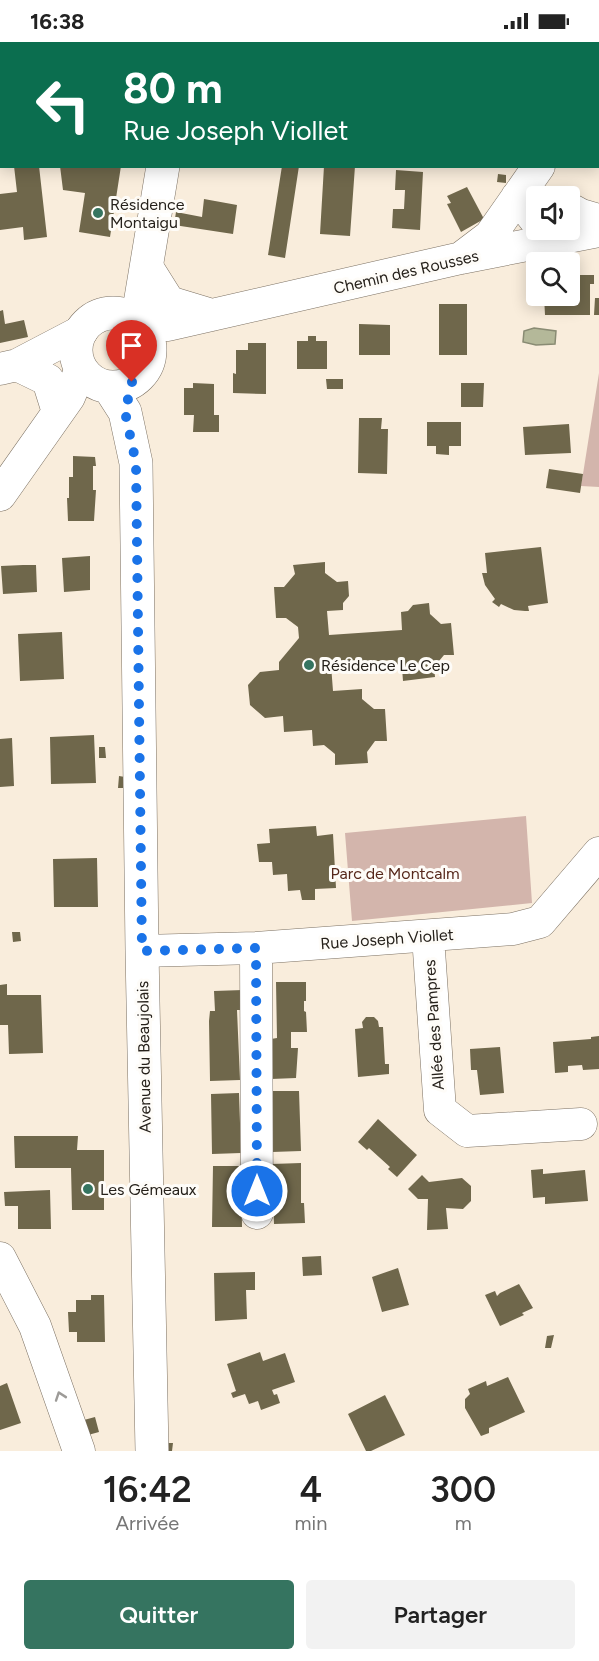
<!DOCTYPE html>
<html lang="fr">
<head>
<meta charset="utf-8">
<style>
  body { margin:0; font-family:Figtree,sans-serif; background:#f2f2f2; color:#222; height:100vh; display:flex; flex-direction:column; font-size:22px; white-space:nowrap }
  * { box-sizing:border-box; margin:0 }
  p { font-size:20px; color:#767676 }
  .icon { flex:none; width:33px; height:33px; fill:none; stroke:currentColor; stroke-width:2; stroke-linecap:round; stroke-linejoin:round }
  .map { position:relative; height:1409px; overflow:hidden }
  .side { display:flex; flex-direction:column; background:#fff; flex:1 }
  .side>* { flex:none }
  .top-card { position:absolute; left:0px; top:0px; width:600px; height:126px; box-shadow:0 3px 15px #0003; background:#0b6e4f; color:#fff; overflow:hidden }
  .fabs { position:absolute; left:526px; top:144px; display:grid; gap:12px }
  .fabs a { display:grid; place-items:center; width:54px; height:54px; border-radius:6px; background:#fff; box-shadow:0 3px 15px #0003; font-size:30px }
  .pin { position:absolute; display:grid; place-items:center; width:51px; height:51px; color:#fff; margin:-62px -26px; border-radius:50% 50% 50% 0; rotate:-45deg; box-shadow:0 0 6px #0007 }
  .pin .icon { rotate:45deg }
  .me { position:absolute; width:66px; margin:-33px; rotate:0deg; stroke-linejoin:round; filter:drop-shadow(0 0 4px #0008) }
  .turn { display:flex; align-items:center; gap:21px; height:126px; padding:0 24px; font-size:27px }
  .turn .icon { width:78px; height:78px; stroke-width:2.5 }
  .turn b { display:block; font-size:42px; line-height:51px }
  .eta { display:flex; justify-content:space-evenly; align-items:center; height:102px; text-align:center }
  .eta b { font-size:36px; font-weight:600; line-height:42px }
  .primary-button { display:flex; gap:12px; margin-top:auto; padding:12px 24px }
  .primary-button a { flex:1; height:69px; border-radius:6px; background:#357460; color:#fff; font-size:24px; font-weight:600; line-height:69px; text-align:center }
  .primary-button a+a { background:#f2f2f2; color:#222 }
  .status { display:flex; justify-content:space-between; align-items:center; height:42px; padding:0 30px; background:#fff; direction:ltr }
  .status svg { height:16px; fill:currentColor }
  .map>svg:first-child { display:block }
  .green { fill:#d3b5ac }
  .water { fill:#b4b899; stroke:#898b73; stroke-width:1.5 }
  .building { fill:#6f674b }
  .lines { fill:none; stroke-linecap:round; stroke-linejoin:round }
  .minor-casing { stroke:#7c7163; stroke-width:33 }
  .major-casing { stroke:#7c7163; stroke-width:34 }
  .path { stroke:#aca396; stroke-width:4; stroke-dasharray:3 3; stroke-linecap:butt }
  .minor { stroke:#fff; stroke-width:32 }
  .major { stroke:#fff; stroke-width:33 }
  .oneway { stroke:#9d9b98 }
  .route { stroke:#1a73e8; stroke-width:10; stroke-dasharray:0 18 }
  .poi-dot { fill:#357460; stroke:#fefcf8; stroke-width:2 }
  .labels { text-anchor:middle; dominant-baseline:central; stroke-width:6; stroke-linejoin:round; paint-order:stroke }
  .poi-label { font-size:16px; fill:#26211b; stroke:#fefcf8; text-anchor:start }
  .street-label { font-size:16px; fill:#26211b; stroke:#fefcf8 }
  .park-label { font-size:16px; fill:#56271a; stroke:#fefcf8 }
</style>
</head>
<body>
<div class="status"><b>16:38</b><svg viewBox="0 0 49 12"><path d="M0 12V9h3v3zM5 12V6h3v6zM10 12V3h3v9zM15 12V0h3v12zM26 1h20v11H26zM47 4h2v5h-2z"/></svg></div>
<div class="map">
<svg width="599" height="1409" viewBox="0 0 599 1409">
  <rect width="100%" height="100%" fill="#f9eddc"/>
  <path class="green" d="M599 331V445L581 444 583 432Z
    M526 774 532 861 352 879 345 791Z"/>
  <path class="water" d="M534 286 556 289 555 302 536 303 523 300 524 289Z"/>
  <path class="building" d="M14 124H39L47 195 24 198 23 185 0 188V152L17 150Z
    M60 124H121L110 195 79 190 85 151 63 148Z
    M282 124H299L285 216 268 213Z
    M324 124H355L350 194 320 192Z
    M396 128 423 130 420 188 392 186 393 167H404L405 148H395Z
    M498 132 506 133V141L497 140Z
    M467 145 484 177 461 190 447 162 451 161 447 154Z
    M204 157 237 163 233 192 174 183 176 170 202 175Z
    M570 233H594V242H590V273H545L544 254H570Z
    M595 256H599V273H594Z
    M439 262H467V313H439Z
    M3 268 5 282 24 278 28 295 0 301V269Z
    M359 282 390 283V313H359Z
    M308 294H316V299H327V327H297V299H308Z
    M248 301H266V352L233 351V331L236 332V308H248Z
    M326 337H343V347H327Z
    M193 341 214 342V373H219V390H193L194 373H184V346H193Z
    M461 341H484L483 365H461Z
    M359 376H382L381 387H388L387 432 358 431Z
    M427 380H461V404H449V413L436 412V404H427Z
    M569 382 571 411 525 413 523 385Z
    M73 414 95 415 96 424H93V448H96L94 479H68L67 456H69V435H73Z
    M549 427 583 432 580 451 546 446Z
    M541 505 548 561 528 564 529 569H525L514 568 501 562 499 565 492 560 495 557 485 543 482 531H487L485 511Z
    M90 514V548L64 550 62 516Z
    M325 520V531L337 540 348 539 349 554 343 561V568L327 569 329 593 402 588 401 570 408 569 413 563 429 561 430 572 441 582 451 581 454 613H444L434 625 435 635 403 639 402 626 392 618 331 623 333 649 362 647V657L374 667H385L387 699H375L367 710 368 721 335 723V712L324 703 313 704 312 688 284 690 283 674 265 676 250 663 248 643 260 630 279 628V620L299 596 298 585 286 576H276L274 545H284L295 532 293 523Z
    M23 523H36L37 550 3 552 1 524Z
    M62 590 64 637 20 639 18 592Z
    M94 693 96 741 51 742 50 695Z
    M12 696 14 744 0 745V697Z
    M99 705H105L106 716H99Z
    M119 734 125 735 124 746H118Z
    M316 784 317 794 333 792 336 846 315 847V858H302L300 848 288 849 287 832 273 833 272 820H259L257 802 270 801 269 787Z
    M97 816 98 865H54L53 817Z
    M12 890H20L21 899 13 900Z
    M276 940H306V959H304V969L306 970 307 990H291V1006H298L296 1036 271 1037V997L277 996Z
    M7 942V953H41L43 1011 9 1012 8 983H0V943Z
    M243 948 244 968H237L240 1038 210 1039 209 979 210 969H215L214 949Z
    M366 975H374L378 979 379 985H383L385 1022H389V1032L358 1035 355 987 363 986 362 980Z
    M599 994V1027L583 1028 582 1023 568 1024V1030L555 1031 553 1000 591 997V995Z
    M500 1005 504 1051 480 1053 477 1028H471L470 1007Z
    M271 1049H299L301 1109 272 1110Z
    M239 1051 241 1111 212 1112 211 1052Z
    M378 1077 417 1113 397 1135 388 1127 390 1125 369 1106 367 1108 358 1100Z
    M14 1094H78L77 1108H104V1168H72L71 1126H15Z
    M301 1121V1161H304L305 1181 274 1182 272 1122Z
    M213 1124H241L242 1185H212Z
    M543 1127V1132L585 1128 588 1159 545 1162V1155L533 1156 531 1128Z
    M422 1133 429 1140 462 1136 471 1144V1159L463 1167 446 1166 448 1187 427 1188 428 1157H418L408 1147Z
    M50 1148 51 1187H18V1164H5L4 1150Z
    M321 1214 322 1233 303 1234 302 1215Z
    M398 1226 409 1263 382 1270 372 1235Z
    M255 1230V1248H246L247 1277 215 1279 214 1231Z
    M519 1242 533 1266 522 1271 524 1273 500 1284 485 1253 495 1249 497 1254 500 1251Z
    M91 1253H104L105 1300H77V1290H69L68 1270H76V1258H91Z
    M554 1293 551 1306H545L547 1294Z
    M260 1310 263 1319 285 1311 295 1340 272 1348 274 1353 277 1352 280 1361 261 1368 258 1359 249 1362 245 1352 233 1356 231 1351 236 1349 227 1322Z
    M508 1335 525 1370 489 1386V1391L481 1394 465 1366V1357L470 1352 468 1347 486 1339 487 1344Z
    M7 1341 21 1381 0 1388V1344Z
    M385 1353 405 1393 371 1409H366L348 1372Z
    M95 1375 99 1390 88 1393 84 1378Z
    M167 1401H173L172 1409H167Z"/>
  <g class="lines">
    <defs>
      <path id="minor" d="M598 41H599
        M517 155 537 180
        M570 167 581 173 599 178
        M461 216 490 194 539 124
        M147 225 169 260 212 273
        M141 284 168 283 461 216 599 189
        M17 323 48 338 58 370
        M0 327 17 323 82 289
        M0 453 69 355 81 327
        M428 894 440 1068 467 1089 581 1082
        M256 906 257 1171
        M142 909 256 906 513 887 540 880 599 811
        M0 1216 35 1284 79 1409"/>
      <path id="major" d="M182 2 183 0
        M76 308a37 37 0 1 1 74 0a37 37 0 1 1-74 0Z
        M137 280 163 124
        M109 345 125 370 136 421 142 909 152 1409"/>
    </defs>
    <use href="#minor" class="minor-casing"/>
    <use href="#major" class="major-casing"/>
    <path class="path" d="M141 332 144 347"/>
    <use href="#minor" class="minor"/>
    <use href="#major" class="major"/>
  </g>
  <defs><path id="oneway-chevron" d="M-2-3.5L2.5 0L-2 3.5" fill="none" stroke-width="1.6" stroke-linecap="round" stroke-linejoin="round" transform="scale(1.5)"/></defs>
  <use class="oneway" href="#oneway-chevron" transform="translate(60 1354) rotate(-109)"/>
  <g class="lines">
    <path class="route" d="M132 340 125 370 136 421 142 909 256 906 257 1149"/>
  </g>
  <g class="poi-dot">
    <circle cx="98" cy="171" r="6"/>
    <circle cx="309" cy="623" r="6"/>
    <circle cx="88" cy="1147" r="6"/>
  </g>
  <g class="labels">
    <g class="poi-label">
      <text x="110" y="162">Résidence<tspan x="110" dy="18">Montaigu</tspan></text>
      <text x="321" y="623">Résidence Le Cep</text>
      <text x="100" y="1147">Les Gémeaux</text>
    </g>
    <g class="street-label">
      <text transform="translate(406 230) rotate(-13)">Chemin des Rousses</text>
      <text transform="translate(387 897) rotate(-4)">Rue Joseph Viollet</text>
      <text transform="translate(434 983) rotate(-94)">Allée des Pampres</text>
      <text transform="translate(144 1015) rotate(-91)">Avenue du Beaujolais</text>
    </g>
    <g class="park-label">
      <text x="395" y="831">Parc de Montcalm</text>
    </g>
  </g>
</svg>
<div class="fabs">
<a><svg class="icon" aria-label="sound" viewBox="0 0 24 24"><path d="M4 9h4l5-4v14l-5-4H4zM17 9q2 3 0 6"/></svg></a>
<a><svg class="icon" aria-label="search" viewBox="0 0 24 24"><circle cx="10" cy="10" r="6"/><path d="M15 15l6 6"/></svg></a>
</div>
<div class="pin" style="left:132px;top:340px;background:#d93025"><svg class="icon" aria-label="arrive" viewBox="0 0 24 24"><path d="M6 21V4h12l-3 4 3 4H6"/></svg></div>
<svg class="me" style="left:257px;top:1149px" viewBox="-20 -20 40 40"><circle r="17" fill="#1a73e8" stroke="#fff" stroke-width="3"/><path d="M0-11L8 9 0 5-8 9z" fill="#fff"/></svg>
<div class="top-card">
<div class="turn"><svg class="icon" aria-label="left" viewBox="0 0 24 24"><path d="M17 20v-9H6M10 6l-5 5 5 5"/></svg><div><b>80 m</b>Rue Joseph Viollet</div></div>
</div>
</div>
<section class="side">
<div class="eta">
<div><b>16:42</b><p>Arrivée</p></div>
<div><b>4</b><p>min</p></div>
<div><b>300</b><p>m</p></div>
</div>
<div class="primary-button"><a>Quitter</a><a>Partager</a></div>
</section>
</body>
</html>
